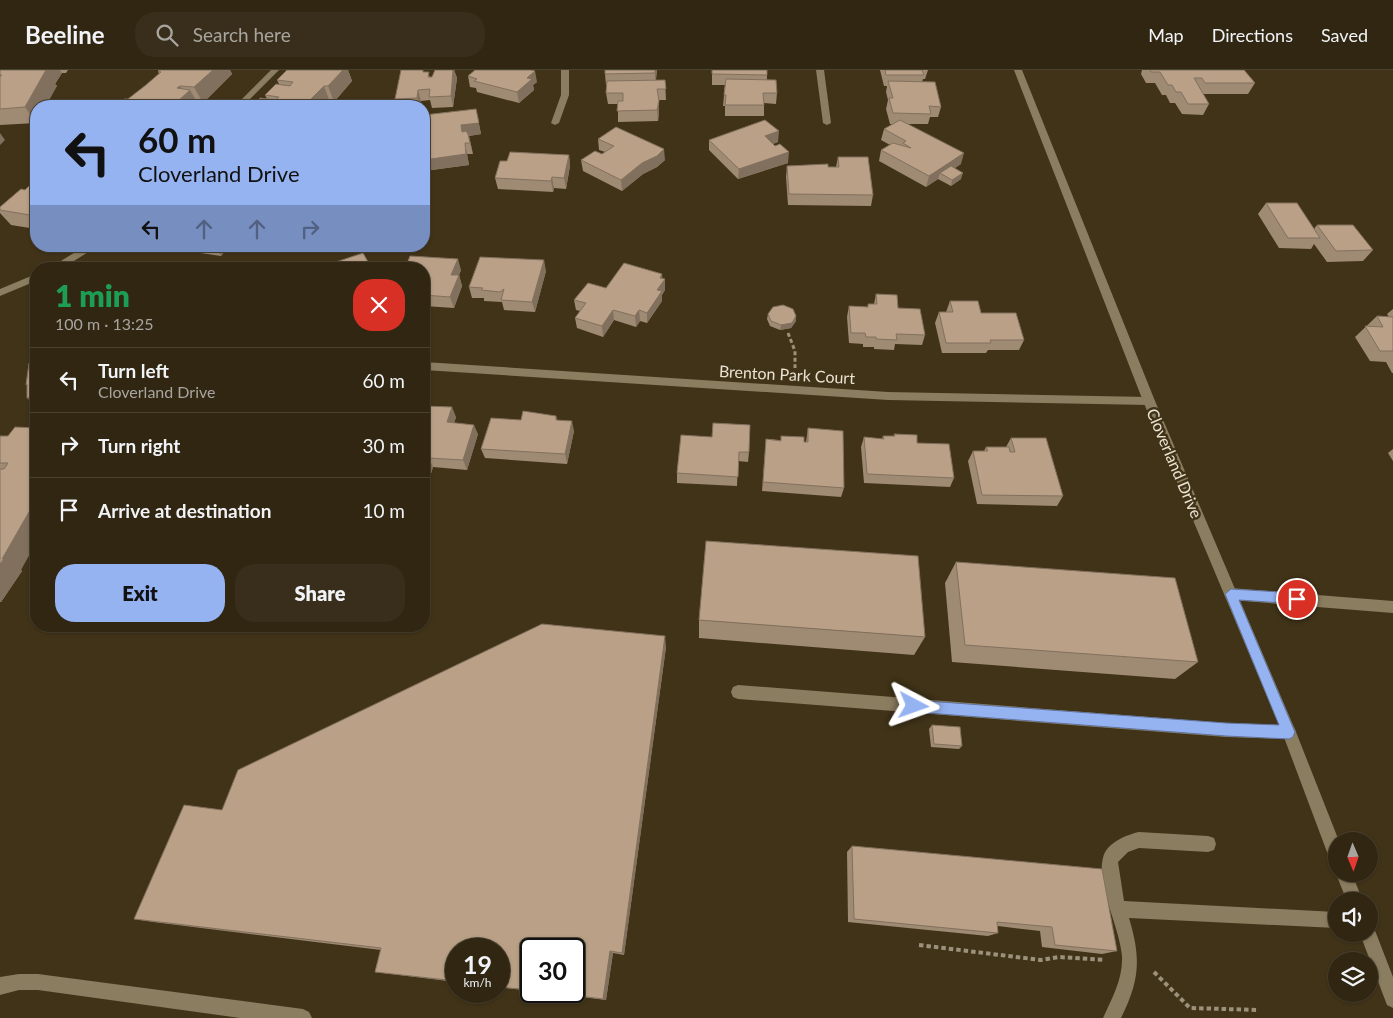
<!DOCTYPE html>
<html lang="en">
<head>
<meta charset="utf-8">
<style>
  body { margin:0; font-family:Lato,sans-serif; background:#382e1b; color:#f1f3f6; height:100vh; display:flex; flex-direction:column; font-size:19px; white-space:nowrap }
  * { box-sizing:border-box; margin:0 }
  p { font-size:16px; color:#a8a59f }
  .icon { flex:none; width:28px; height:28px; fill:none; stroke:currentColor; stroke-width:2; stroke-linecap:round; stroke-linejoin:round }
  .map { position:relative; flex:1; overflow:hidden }
  .side { position:absolute; left:30px; top:192px; width:400px; height:370px; display:flex; flex-direction:column; background:#302612; border-radius:20px; box-shadow:0 1px 4px #0004,0 0 0 1px #4b4332 }
  .side>* { flex:none }
  .top-card { position:absolute; left:30px; top:30px; width:400px; height:152px; border-radius:20px; box-shadow:0 1px 4px #0004,0 0 0 1px #4b4332; background:#95b2f1; color:#111; overflow:hidden }
  .needle { width:32px; rotate:178deg }
  .tools { position:absolute; left:1328px; top:762px; display:grid; gap:10px }
  .tools a { display:grid; place-items:center; width:50px; height:50px; border-radius:50%; background:#302612; box-shadow:0 1px 4px #0004,0 0 0 1px #4b4332; font-size:25px }
  .speed { position:absolute; left:445px; top:868px; display:flex; gap:10px; font-size:25px; font-weight:700; text-align:center }
  .speed>* { display:grid; place-content:center; width:65px; height:65px; border-radius:50%; background:#302612; box-shadow:0 1px 4px #0004,0 0 0 1px #4b4332; line-height:1 }
  .speed small { font-size:12px; font-weight:400 }
  .speed .limit { border:2px solid #111; border-radius:8px; background:#fff; color:#111 }
  .pin { position:absolute; display:grid; place-items:center; width:42px; height:42px; color:#fff; margin:-21px; border:2px solid #fff; border-radius:50%; box-shadow:0 1px 5px #0007 }
  .me { position:absolute; width:55px; margin:-28px; rotate:94deg; stroke-linejoin:round; filter:drop-shadow(0 0 4px #0008) }
  .turn { display:flex; align-items:center; gap:18px; height:105px; padding:0 25px; font-size:22px }
  .turn .icon { width:65px; height:65px; stroke-width:2.5 }
  .turn b { display:block; font-size:35px; line-height:42px }
  .lanes { display:flex; align-items:center; height:48px; padding:0 25px; background:#0003; justify-content:center; gap:25px; direction:ltr }
  .lanes .off { opacity:.35 }
  .round { display:grid; place-items:center; flex:none; width:52px; height:52px; border-radius:20px; background:#382e1b }
  .overview { display:flex; align-items:center; justify-content:space-between; height:85px; padding:0 25px }
  h1 { font-size:30px; font-weight:800; line-height:38px; color:#1e9e55 }
  .cta { display:flex; gap:10px; margin-top:auto; padding:10px 25px }
  .cta a { flex:1; height:58px; border-radius:20px; background:#95b2f1; color:#111; font-size:20px; font-weight:800; line-height:58px; text-align:center }
  .cta a+a { background:#382e1b; color:#f1f3f6 }
  ul { padding:0; list-style:none }
  li { display:flex; align-items:center; gap:15px; height:65px; padding:0 25px; border-top:1px solid #4b4332 }
  li div { flex:1 }
  li b { display:block; font-size:19px }
  li em { font-style:normal }
  header { display:flex; align-items:center; gap:30px; box-sizing:border-box; height:70px; padding:0 25px; background:#302612; border-bottom:1px solid #4b4332 }
  header strong { font-size:24px }
  nav { display:flex; gap:28px; margin-inline-start:auto; font-size:18px }
  .search { width:350px; height:45px; background:#382e1b; display:flex; align-items:center; gap:12px; box-sizing:border-box; padding:0 18px; border-radius:20px; color:#a8a59f; font-size:19px }
  .map>svg:first-child { display:block }
  .lines { fill:none; stroke-linecap:round; stroke-linejoin:round }
  .path-far1 { stroke:#9b917c; stroke-width:3; stroke-dasharray:4 2.5; stroke-linecap:butt }
  .path { stroke:#9b917c; stroke-width:4; stroke-dasharray:4.5 3; stroke-linecap:butt }
  .service { fill:#8b7d5f; fill-rule:evenodd }
  .minor { fill:#8b7d5f; fill-rule:evenodd }
  .tertiary { fill:#8b7d5f; fill-rule:evenodd }
  .wall { fill:#9f8a74 }
  .shaded-wall { fill:#82705e }
  .building { fill:#b9a087; stroke:#82705e }
  .route { fill:#95b2f1; stroke:#61749d }
  .labels { text-anchor:middle; dominant-baseline:central; stroke-width:5; stroke-linejoin:round; paint-order:stroke }
  .street-label { font-size:16px; fill:#eae2d2; stroke:#403318 }
</style>
</head>
<body>
<header>
<strong>Beeline</strong>
<div class="search"><svg class="icon" aria-label="search" viewBox="0 0 24 24"><circle cx="10" cy="10" r="6"/><path d="M15 15l6 6"/></svg>Search here</div>
<nav><a>Map</a><a>Directions</a><a>Saved</a></nav>
</header>
<div class="map">
<svg width="1393" height="948" viewBox="0 0 1393 948">
  <rect width="100%" height="100%" fill="#403318"/>
  <g class="lines">
    <path class="path-far1" d="M788 263 795 281V298"/>
    <path class="path" d="M919 875 1041 890 1059 887 1105 890
      M1154 902 1190 938 1259 940"/>
    <path class="service" d="M1139 762 1208 766 1214 768 1216 774 1214 780 1208 782 1139 778 1128 782 1118 792 1124 831 1336 842V858L1129 848C1141 888 1140 910 1121 948H1103C1112 928 1123 909 1122 886 1120 858 1096 814 1103 788 1106 773 1126 765 1139 762Z
      M19 904H38L303 939 309 942 312 948H240L38 920H19L0 925V907Z"/>
    <path class="minor" d="M271 0H279L243 36H235Z
      M561 0H569V25L559 53 555 55 551 53 561 25Z
      M816 0H824L831 53 827 55 823 53Z
      M85 176H98L61 199H48Z
      M36 204V211L0 226V219Z
      M424 292 888 322 1149 327 1155 331 1149 335 888 330 424 300Z
      M1231 518 1393 531V543L1231 530 1226 528 1224 524 1226 520Z
      M738 615 1226 653 1289 655 1294 657 1296 662 1294 667 1289 669 1226 667 738 629 733 627 731 622 733 617Z"/>
    <path class="tertiary" d="M1014 0H1022L1155 331 1296 662 1339 771H1336V792L1330 790 1282 662 1143 331Z
      M1336 804H1352L1363 831H1347Z
      M1369 856 1374 858 1393 907V938L1387 935 1360 864H1369Z"/>
  </g>
  <path class="wall" d="M0 0H68L66 3H62L55 14 57 16 36 36V53L0 55Z
    M159 0H230L232 4 203 33 197 32 199 36H116L128 29 146 15 159 4 158 1Z
    M287 0H348L352 11 334 32H330L326 36H252L267 29 265 25 279 14 277 10Z
    M435 0H454L457 8 453 37 432 38 430 30 421 31 420 36H398L395 29 427 2 430 7H432Z
    M657 0 656 10H665L666 30H659V42L658 51 618 52V34H608L606 23 607 15H606L605 4Z
    M712 0 767 5V10L777 23 776 34 764 33V46H725V36H723L724 25 725 15H712Z
    M859 0H928L925 9H923L922 12 941 37 938 47H930L928 54H908L961 94 954 98 961 109 951 116 938 109 926 117 879 91 881 80 890 75 881 70 884 59 893 54H890L886 39 888 30 886 22 887 16H884L880 0Z
    M1142 0H1244L1255 13 1248 24H1203L1209 34 1203 45 1182 44 1175 33H1170L1166 25H1162L1155 13H1146L1141 4Z
    M468 6 537 12 533 15 534 20 519 33 477 22 476 18 470 17Z
    M476 39 481 64 469 66 473 84H467L469 95 424 101Z
    M598 69 665 90 657 97 643 104 622 121 583 101 581 90 602 84 605 82 599 80Z
    M709 70 778 72 773 74 788 93 738 109 709 80Z
    M569 85 570 96 566 119 554 118 553 122 498 119 495 108 507 91Z
    M838 87 873 125 871 136 788 135 786 107 787 96 836 97Z
    M36 109V159L11 155 0 143V137L25 120Z
    M1266 133 1314 159 1317 155 1373 180 1363 191 1327 192 1314 174 1311 179 1279 178 1258 144Z
    M165 176H229L221 186 166 178Z
    M424 199 461 200 459 205 462 216 454 238 424 236Z
    M546 201 535 242 504 240 502 232 484 231V228H472L469 217Z
    M663 209H665V220L662 225V231L647 253 640 251 636 257 614 250 603 267 577 258 575 248 580 241 576 240 574 230 606 218Z
    M876 224 898 238 925 265 922 275 895 274 894 280 874 279V277H863V274L849 273 847 247 849 236 868 237V234H874Z
    M950 231 981 243 1024 270 1019 280H988L986 283H942L935 253 939 242H946Z
    M1393 239V303H1392L1386 292 1370 291 1355 267 1377 246 1389 247 1387 244Z
    M768 244 796 251 791 258 780 260 770 256 767 249Z
    M424 336 456 347 454 353 478 364 467 400 433 397 429 410 424 409Z
    M556 346 557 350 574 361 567 394 485 388 481 379 521 350Z
    M808 358 844 418 841 427 762 421 766 369 806 372Z
    M894 364 917 373 954 408 950 417 864 413 861 377 864 367 882 369 883 366H894Z
    M681 365 749 382 748 392 738 391 737 416 677 413V403Z
    M0 366H8L21 500 22 501 1 532H0Z
    M1011 368 1063 426 1057 436 977 434 968 391 973 381H984L986 377H1006Z
    M1393 379V391L1388 383Z
    M956 492 1198 592 1175 609 952 592 945 513Z
    M699 550 925 567 914 585 699 568Z
    M666 577 624 885 613 883 606 930 534 921H574L531 879V921L499 917V879H456V912L375 902 381 880 153 852 134 849 222 740Z
    M932 655 962 676 959 679 931 677 929 659Z
    M852 776 1117 881 1102 884 1042 877 1040 861 998 856V863L988 866 848 852 847 782Z"/>
  <path class="shaded-wall" d="M44 0H60L62 3 55 14 57 16 46 36H36V53L25 37Z
    M213 0H230L232 4 203 33 194 17Z
    M343 0H348L352 11 334 32 328 16Z
    M453 0H454L457 8 453 37 451 26Z
    M655 0H657L655 14Z
    M535 1 537 12 533 15 534 20 519 33 517 22 527 8Z
    M180 16 185 25 190 20 199 36H179L177 32V18Z
    M324 16 330 32 326 36H304Z
    M418 20 421 31 420 36H419L417 28Z
    M659 31V42L658 51 657 40Z
    M476 39 481 64 469 66 473 84 470 73 465 72 461 55Z
    M779 61 778 72 764 77 765 66Z
    M0 63 5 70 0 75Z
    M465 73 469 95 424 101V90Z
    M664 79 665 90 657 97 643 104 622 121 621 110 642 93Z
    M789 82 788 93 738 109 739 99Z
    M964 83 961 94 944 106 940 103 938 109 926 117 929 106Z
    M569 85 570 96 566 119 564 108Z
    M963 103 961 109 951 116 952 110Z
    M552 107 554 118 553 122 551 111Z
    M215 176H229L221 186Z
    M458 189 461 200 459 205 462 216 454 238 450 227 451 205Z
    M544 190 546 201 535 242 532 232Z
    M142 192 147 199H142Z
    M662 204 663 212 665 209V220L662 225V231L647 253V243L657 220 660 208Z
    M613 240 614 250 603 267 602 256Z
    M639 240 640 251 636 257 635 246Z
    M796 246V251L791 258 780 260 781 255Z
    M36 326V336L27 328Z
    M452 337 456 347 451 362 447 352Z
    M572 351 574 361 567 394 565 384Z
    M474 355 478 364 467 400 463 390Z
    M429 388 433 397 429 410 424 400Z
    M36 430V473L21 500 22 501 1 532 0 531V494L2 489Z
    M665 566 666 577 624 885 622 883Z
    M610 881 613 883 606 930 603 929Z"/>
  <path class="building" d="M0 0H46L25 37 0 39V7L2 5H0Z
    M159 0H213L194 17 180 16 177 18 190 20 177 32 162 31 160 33 177 35 175 36H116L124 29H128L146 15 161 2 158 1Z
    M287 0H343L328 16H324L304 36H252L260 28 276 30 279 27 265 25 276 14 290 16 293 12 277 10Z
    M401 0H423V2H429L428 7H432L435 0H453L451 26 429 27 430 19 418 20 417 28 395 29Z
    M475 0H531L535 1 527 8 532 9 517 22 474 11 477 9 468 6Z
    M605 0H655V3L605 4Z
    M712 0H767V5L712 4Z
    M885 0H922L924 5H886Z
    M1150 0H1244L1255 13H1205L1202 8H1194L1209 34H1188L1181 22H1176L1172 15H1168L1160 2H1151Z
    M726 9 776 10 777 23H763L764 35H725L726 25H724Z
    M665 10 666 19H657L659 31 657 40 617 41 618 31H623V23H606L607 11Z
    M888 11 935 12 941 37 929 36 931 44 893 43 889 28H893Z
    M476 39 479 53 461 55 462 62 466 61 468 64 470 73H465L466 84 424 90V45Z
    M765 50 779 61 765 66 775 76 780 74 789 82 739 99 709 70Z
    M900 50 964 83 929 106 881 80 893 73 911 78 903 73 906 71 884 59Z
    M616 57 664 79 657 86 642 93 621 110 581 90 595 81 602 84 614 76 598 69Z
    M510 82 569 85 564 108 552 107 551 111 495 108 500 91H507Z
    M838 87H868L873 125 789 124 787 96 828 94V97H839Z
    M951 96 963 103 952 110 940 103Z
    M36 109V146L0 140V137L21 119 25 120Z
    M1266 133H1297L1320 168H1288Z
    M1317 155H1353L1373 180 1336 181Z
    M363 183 372 199H315Z
    M410 186 458 189 451 205H459L450 227 424 225V199H405Z
    M480 187 544 190 532 232 501 230 504 219 500 222 481 220 483 218 469 217Z
    M142 192V199H106Z
    M624 193 662 204 660 208 665 209 657 220 662 221 647 243 639 240 635 246 613 240 602 256 575 248 586 233 574 230 588 213 606 218Z
    M876 224 897 225 898 238 920 239 925 265 896 264 897 270 876 269V267H866L865 263H851L849 236 868 237V234H877Z
    M950 231H978L981 243H1016L1024 270H990L991 273H946L939 242H953Z
    M783 235 793 239 796 246 792 253 781 255 771 251 768 244 773 237Z
    M1377 246 1393 247V281H1380L1365 256 1383 257Z
    M36 274V326L27 328V314L26 315 29 293 33 292Z
    M424 336 452 337 447 352 474 355 463 390 429 388 424 400Z
    M523 341 556 346V350L572 351 565 384 481 379 491 348 521 350Z
    M713 353 750 355 749 382H739L738 407 677 403 681 365 712 367Z
    M15 357 36 358V424L35 426H36V430L2 489H4L0 494V399H4L8 393H0V366H8Z
    M808 358 843 361 844 418 763 412 766 369 781 371V366L804 367V372H808Z
    M894 364 917 365V373L949 374 954 408 867 404 864 367 884 369 883 366H895Z
    M1011 368H1046L1063 426 982 425 973 381H988L986 377H1009L1010 382H1015Z
    M706 471 918 486 925 567 699 550Z
    M956 492 1175 508 1198 592 965 575Z
    M542 554 665 566 622 883 610 881 603 929 538 921H574V879H531V920L499 917V879H456V911L375 902 381 878 134 849 184 735 222 740 238 700Z
    M932 655 960 657 962 676 934 674Z
    M852 776 1102 799 1117 881 1055 875 1052 857 997 852 998 863 854 849Z"/>
  <path class="route" d="M1231 519 1297 523 1303 529 1297 534 1239 530 1295 662 1293 667 1289 669 1226 666 914 642 909 640 907 636 909 632 914 630 1226 653 1279 655 1225 524Z"/>
  <g class="labels">
    <g class="street-label">
      <text transform="translate(787 304) rotate(3)">Brenton Park Court</text>
      <text transform="translate(1175 393) rotate(67)">Cloverland Drive</text>
    </g>
  </g>
</svg>
<div class="tools">
<a><svg class="needle" viewBox="-14 -14 28 28"><path d="M0-13l5 13h-10z" fill="#e53935"/><path d="M0 13l5-13h-10z" fill="#a8a59f"/></svg></a>
<a><svg class="icon" aria-label="sound" viewBox="0 0 24 24"><path d="M4 9h4l5-4v14l-5-4H4zM17 9q2 3 0 6"/></svg></a>
<a><svg class="icon" aria-label="layers" viewBox="0 0 24 24"><path d="M12 4l9 5-9 5-9-5zM3 14l9 5 9-5"/></svg></a>
</div>
<div class="speed"><div>19<small>km/h</small></div><div class="limit">30</div></div>
<div class="pin" style="left:1297px;top:529px;background:#d93025"><svg class="icon" aria-label="arrive" viewBox="0 0 24 24"><path d="M6 21V4h12l-3 4 3 4H6"/></svg></div>
<svg class="me" style="left:914px;top:636px" viewBox="-20 -20 40 40"><path d="M0-17L14 15 0 8-14 15z" fill="#95b2f1" stroke="#fff" stroke-width="4"/></svg>
<div class="top-card">
<div class="turn"><svg class="icon" aria-label="left" viewBox="0 0 24 24"><path d="M17 20v-9H6M10 6l-5 5 5 5"/></svg><div><b>60 m</b>Cloverland Drive</div></div>
<div class="lanes"><svg class="icon" aria-label="left" viewBox="0 0 24 24"><path d="M17 20v-9H6M10 6l-5 5 5 5"/></svg><svg class="icon off" aria-label="ahead" viewBox="0 0 24 24"><path d="M12 20V5M6 11l6-6 6 6"/></svg><svg class="icon off" aria-label="ahead" viewBox="0 0 24 24"><path d="M12 20V5M6 11l6-6 6 6"/></svg><svg class="icon off" aria-label="right" viewBox="0 0 24 24"><path d="M7 20v-9h11M14 6l5 5-5 5"/></svg></div>
</div>
<section class="side">
<div class="overview"><div><h1>1 min</h1><p>100 m · 13:25</p></div><a class="round" style="background:#d93025;color:#fff"><svg class="icon" aria-label="close" viewBox="0 0 24 24"><path d="M6 6l12 12M18 6L6 18"/></svg></a></div>
<ul>
<li><svg class="icon" aria-label="left" viewBox="0 0 24 24"><path d="M17 20v-9H6M10 6l-5 5 5 5"/></svg><div><b>Turn left</b><p>Cloverland Drive</p></div><em>60 m</em></li>
<li><svg class="icon" aria-label="right" viewBox="0 0 24 24"><path d="M7 20v-9h11M14 6l5 5-5 5"/></svg><div><b>Turn right</b></div><em>30 m</em></li>
<li><svg class="icon" aria-label="arrive" viewBox="0 0 24 24"><path d="M6 21V4h12l-3 4 3 4H6"/></svg><div><b>Arrive at destination</b></div><em>10 m</em></li>
</ul>
<div class="cta"><a>Exit</a><a>Share</a></div>
</section>
</div>
</body>
</html>
